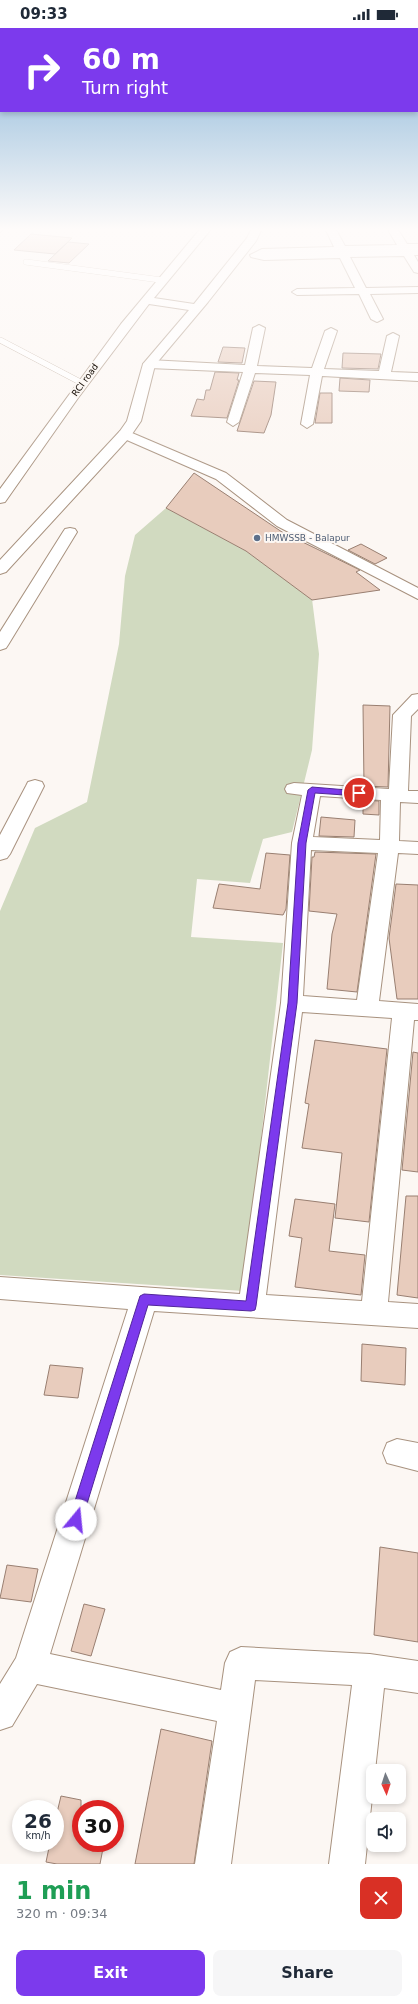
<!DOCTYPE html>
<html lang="en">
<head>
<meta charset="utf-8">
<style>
  body { margin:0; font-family:"DejaVu Sans",sans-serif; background:#f6f6f7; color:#1f2937; height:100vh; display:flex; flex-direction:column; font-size:15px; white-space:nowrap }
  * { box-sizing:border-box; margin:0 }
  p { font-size:13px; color:#747a83 }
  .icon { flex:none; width:22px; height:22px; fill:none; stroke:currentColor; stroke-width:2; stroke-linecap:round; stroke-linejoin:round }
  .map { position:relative; height:1836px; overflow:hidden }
  .sheet { display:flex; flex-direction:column; background:#fff; flex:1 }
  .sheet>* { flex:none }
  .hud { position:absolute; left:0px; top:0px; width:418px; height:84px; box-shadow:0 2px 6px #0003; background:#7c3aed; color:#fff; overflow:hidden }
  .needle { width:26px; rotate:177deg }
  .tools { position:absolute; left:366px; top:1736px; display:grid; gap:8px }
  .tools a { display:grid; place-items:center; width:40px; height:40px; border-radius:8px; background:#fff; box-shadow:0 2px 6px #0003; font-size:20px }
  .speed { position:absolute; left:12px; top:1772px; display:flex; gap:8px; font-size:20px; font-weight:700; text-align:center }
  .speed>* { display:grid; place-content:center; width:52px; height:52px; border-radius:50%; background:#fff; box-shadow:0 2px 6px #0003; line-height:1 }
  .speed small { font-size:10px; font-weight:400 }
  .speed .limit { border:6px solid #d22; background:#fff; color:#111 }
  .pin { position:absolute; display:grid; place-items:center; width:34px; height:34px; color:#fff; margin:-17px; border:2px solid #fff; border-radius:50%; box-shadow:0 1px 4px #0007 }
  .me { position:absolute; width:44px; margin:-22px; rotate:17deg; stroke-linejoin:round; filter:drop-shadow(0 0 3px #0008) }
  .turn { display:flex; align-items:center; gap:14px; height:84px; padding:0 16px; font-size:18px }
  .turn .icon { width:52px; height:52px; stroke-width:2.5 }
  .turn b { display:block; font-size:28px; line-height:34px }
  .round { display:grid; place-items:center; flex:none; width:42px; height:42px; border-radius:8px; background:#f6f6f7 }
  .overview { display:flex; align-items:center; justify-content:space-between; height:68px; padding:0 16px }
  h1 { font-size:24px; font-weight:600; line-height:30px; color:#1e9e55 }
  .primary-button { display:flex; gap:8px; margin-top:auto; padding:8px 16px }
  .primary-button a { flex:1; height:46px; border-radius:8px; background:#7c3aed; color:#fff; font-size:16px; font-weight:600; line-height:46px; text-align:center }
  .primary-button a+a { background:#f6f6f7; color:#1f2937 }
  .status { display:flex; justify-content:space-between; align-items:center; height:28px; padding:0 20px; background:#fff; direction:ltr }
  .status svg { height:11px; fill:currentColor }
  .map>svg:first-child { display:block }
  .green { fill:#d1dac0 }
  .building { fill:#e8ccbd; stroke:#997f71 }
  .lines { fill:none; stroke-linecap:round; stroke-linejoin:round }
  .lane-casing { stroke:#a8927f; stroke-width:6 }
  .street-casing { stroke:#a8927f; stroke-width:2 }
  .secondary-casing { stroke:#a8927f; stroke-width:2 }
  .lane { stroke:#fff; stroke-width:5.5 }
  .street { fill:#fff; fill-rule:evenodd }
  .secondary { fill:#fff; fill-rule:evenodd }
  .route { fill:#7c3aed; stroke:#51269a }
  .service-dot { fill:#5c6f8a; stroke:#fcf7f3; stroke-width:1.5 }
  .labels { text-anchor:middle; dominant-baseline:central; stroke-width:4; stroke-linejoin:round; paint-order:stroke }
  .far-street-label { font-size:9px; fill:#160e07; stroke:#fcf7f3 }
  .far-service-label { font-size:9px; fill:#4e5e75; stroke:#fcf7f3; text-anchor:start }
</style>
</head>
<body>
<div class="status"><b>09:33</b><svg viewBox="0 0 49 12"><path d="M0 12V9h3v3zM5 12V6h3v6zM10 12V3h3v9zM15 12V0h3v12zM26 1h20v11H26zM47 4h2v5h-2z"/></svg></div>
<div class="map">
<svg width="418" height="1836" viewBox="0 0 418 1836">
  <rect width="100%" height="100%" fill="#fcf7f3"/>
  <path class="green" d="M166 480 246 523 312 571 319 626 312 722 292 804 263 811 250 855 197 851 191 909 283 915 244 1263 0 1247V883L35 800 87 774 119 616 125 548 135 507Z"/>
  <path class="building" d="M31 206 72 210 55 226 14 222Z
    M68 214 89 216 69 235 48 233Z
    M223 319 245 320 242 335 218 334Z
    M343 325 381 326 378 341 342 340Z
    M215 344 239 345 237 352H239L227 390 191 388 197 371 204 372 206 362H210Z
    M340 350 370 352 369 364 339 363Z
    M254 353 276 354 271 387 264 405 237 403Z
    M320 365H332V395H315Z
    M194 445 282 504 360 542 356 544 380 562 312 572 246 523 166 480Z
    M361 516 387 530 375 536 348 522Z
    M363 677 390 678 388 759 364 758Z
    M363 772 379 773V787L363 786Z
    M321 789 355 792 354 809 319 808Z
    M315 824 376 826 357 964 327 961 332 906 337 886 309 883 312 829H314Z
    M266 825 290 827 286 881 283 887 213 880 219 856 260 861Z
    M396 856 418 857V971H397L389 910Z
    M315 1012 387 1021 369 1194 335 1190 342 1125 302 1120 309 1076 305 1075Z
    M413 1024 418 1025V1144L402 1142Z
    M406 1168H418V1270L397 1267Z
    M295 1171 335 1176 329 1223 365 1227 361 1267 295 1259 302 1210 289 1208Z
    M362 1316 406 1320 405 1357 361 1353Z
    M50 1337 83 1340 78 1370 44 1367Z
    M380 1519 418 1525V1614L374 1607Z
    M7 1537 38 1541 31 1574 0 1570Z
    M84 1576 105 1581 91 1628 71 1623Z
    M161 1701 212 1713 194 1836H135Z
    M61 1768 81 1772V1815H104L100 1836H57L46 1834 50 1815H55V1793Z"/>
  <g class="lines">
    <defs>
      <path id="lane" d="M26 234 161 252
        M0 312 82 355"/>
      <path id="street" d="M0 200H6L0 204Z
        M325 200H335L345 218 397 217 387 200H397L407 216H418V227H414L418 234V245L414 244 404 228 350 229 366 260 418 259V265L370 266 383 291 377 294 371 291 359 266 297 267 292 264 297 261 355 260 340 230 264 232 251 229 250 227 262 221 334 219Z
        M259 297 265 300 257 338 312 340 325 303 331 300 337 303 324 341 379 343 387 308 393 305 399 308 391 344 418 345V353L322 348 313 396 307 400 301 396 310 347 255 345 239 394 233 398 227 394 243 344 149 340 143 336 149 332 245 337 253 300Z
        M125 402 226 445 287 492 418 560V571L277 498 216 451 120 409 118 406 120 403Z
        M70 500 75 501 77 504 8 617 6 620 0 622V604L63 504 65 501Z
        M418 666V681L411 688 408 763H418V775L400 774 399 813 418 814V826L398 825 379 973 418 976V992H414L388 1274 418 1276V1300L154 1283 50 1626 221 1662 225 1635 230 1624 241 1619 370 1626 418 1633V1665L384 1660 375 1743H373V1760L365 1836H329L352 1657 255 1652 231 1836H195L217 1693 37 1656 12 1698 0 1702V1656L16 1630 128 1281 0 1271V1249L240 1266 281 975 292 815 302 767 287 765 285 761 287 757 294 755 389 761 393 687 412 667ZM320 768 381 772 380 812 313 809ZM311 822 378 825 357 972 303 968ZM302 984 392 990 362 1273 266 1267Z
        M35 752 42 754 44 758 10 826 7 830 0 832V807L26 758 28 754Z
        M397 1411 418 1415V1443L387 1435 383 1425 387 1415Z"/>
      <path id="secondary" d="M201 200H212L154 270 194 276 247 210 252 200H262L256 213 208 274 155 337 141 393 130 409 6 544 0 546V532L120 403 127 393 143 336 189 282 149 276 78 370 5 474 0 475V461L121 296Z"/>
    </defs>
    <use href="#lane" class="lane-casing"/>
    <use href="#street" class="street-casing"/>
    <use href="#secondary" class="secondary-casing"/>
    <use href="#lane" class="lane"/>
    <use href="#street" class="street"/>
    <use href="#secondary" class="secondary"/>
  </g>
  <linearGradient id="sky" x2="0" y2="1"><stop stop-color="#81b1d6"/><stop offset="0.44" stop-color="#fefbfa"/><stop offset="1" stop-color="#fefbfa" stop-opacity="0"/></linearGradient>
  <rect width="418" height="457" fill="url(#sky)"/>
  <path class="route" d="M312 759 359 763 363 765 359 768 315 765 306 815 297 975 256 1278 255 1282 251 1283 148 1277 82 1492 80 1496 76 1498 71 1496 69 1492 140 1268 144 1266 246 1273 288 975 298 815 308 762Z"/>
  <circle class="service-dot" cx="257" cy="510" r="4"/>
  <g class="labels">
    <g class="far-street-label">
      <text transform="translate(85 352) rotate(-54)">RCI road</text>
    </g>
    <g class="far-service-label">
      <text x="265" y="510">HMWSSB - Balapur</text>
    </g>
  </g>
</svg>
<div class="tools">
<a><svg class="needle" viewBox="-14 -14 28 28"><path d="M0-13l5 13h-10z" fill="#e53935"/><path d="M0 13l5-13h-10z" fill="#747a83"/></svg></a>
<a><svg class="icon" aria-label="sound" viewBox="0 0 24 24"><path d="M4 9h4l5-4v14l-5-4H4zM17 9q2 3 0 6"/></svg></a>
</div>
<div class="speed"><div>26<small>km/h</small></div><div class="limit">30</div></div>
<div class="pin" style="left:359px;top:765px;background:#d93025"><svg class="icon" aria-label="arrive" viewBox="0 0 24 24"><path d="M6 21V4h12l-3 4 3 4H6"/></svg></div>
<svg class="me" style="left:76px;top:1492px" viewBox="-20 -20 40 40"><circle r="19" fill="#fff"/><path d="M0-13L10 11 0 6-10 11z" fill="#7c3aed"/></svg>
<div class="hud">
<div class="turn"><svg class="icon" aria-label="right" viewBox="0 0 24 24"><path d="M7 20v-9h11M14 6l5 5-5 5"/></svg><div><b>60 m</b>Turn right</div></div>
</div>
</div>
<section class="sheet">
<div class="overview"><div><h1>1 min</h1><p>320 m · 09:34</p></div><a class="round" style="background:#d93025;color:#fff"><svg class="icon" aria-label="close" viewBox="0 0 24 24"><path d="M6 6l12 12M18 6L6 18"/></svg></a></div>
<div class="primary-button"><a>Exit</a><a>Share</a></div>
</section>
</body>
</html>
